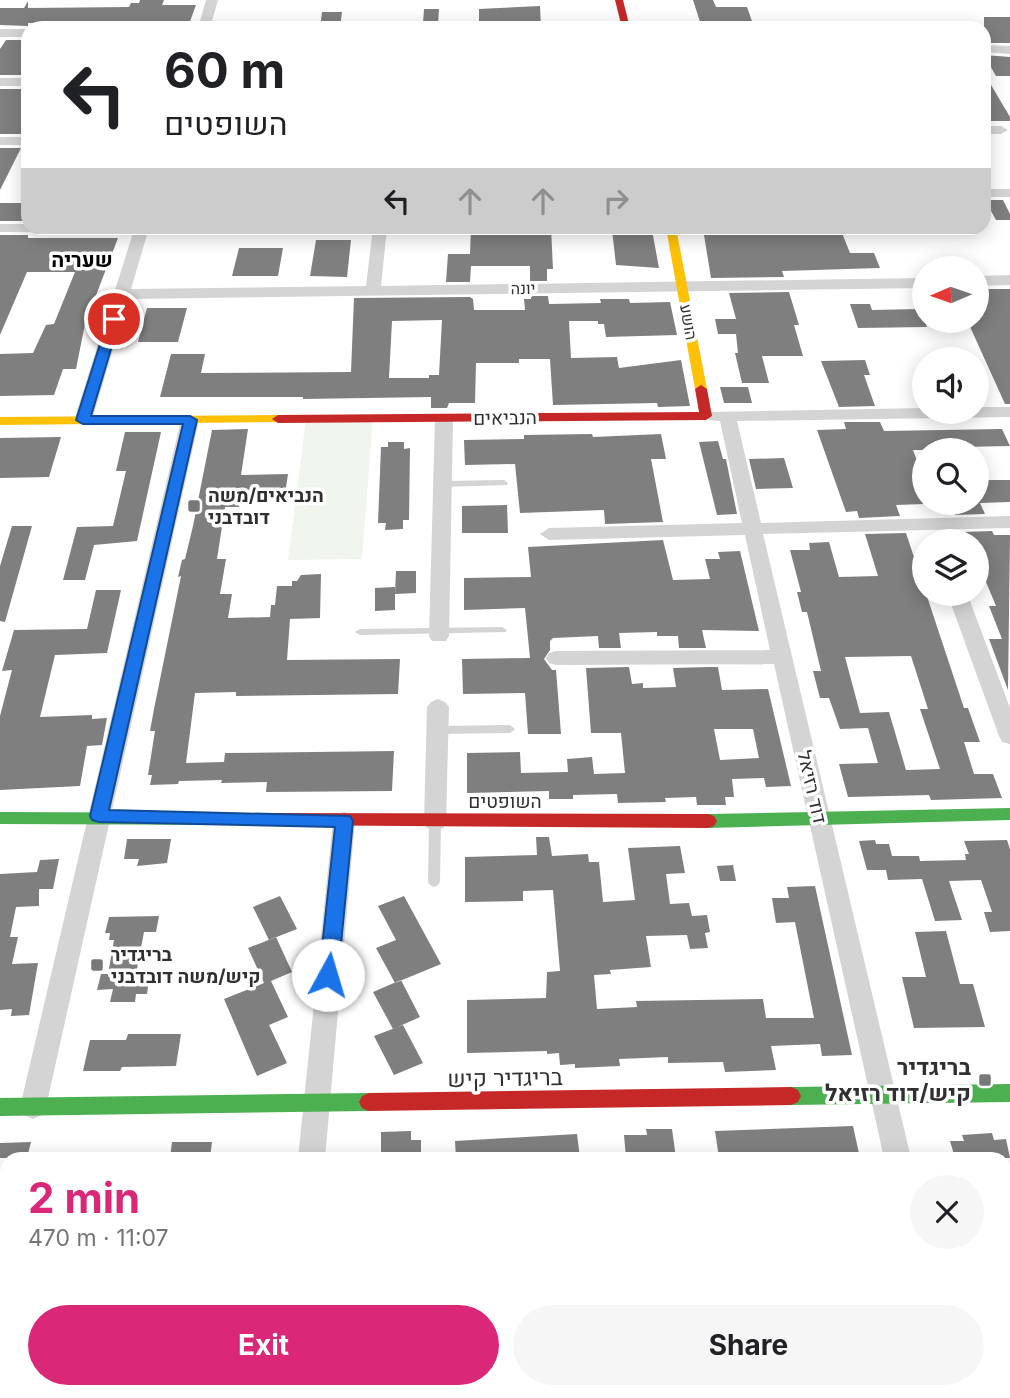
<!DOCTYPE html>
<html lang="en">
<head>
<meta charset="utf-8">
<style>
  body { margin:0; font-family:Inter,Heebo,sans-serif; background:#f6f6f6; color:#202124; height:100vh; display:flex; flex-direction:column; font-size:26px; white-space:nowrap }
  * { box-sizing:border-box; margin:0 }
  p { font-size:23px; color:#757577 }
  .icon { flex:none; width:38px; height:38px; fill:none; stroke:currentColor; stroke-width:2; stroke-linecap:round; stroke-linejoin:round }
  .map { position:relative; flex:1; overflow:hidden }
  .panel { position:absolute; left:0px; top:1152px; width:1012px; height:247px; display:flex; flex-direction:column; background:#fff; border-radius:21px 21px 0 0; box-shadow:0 4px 18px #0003 }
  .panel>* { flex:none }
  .top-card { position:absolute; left:21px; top:21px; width:970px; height:214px; border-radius:21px; box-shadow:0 4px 18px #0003; background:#fff; color:#202124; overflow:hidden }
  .needle { width:46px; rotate:268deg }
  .tools { position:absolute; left:912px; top:256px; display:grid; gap:14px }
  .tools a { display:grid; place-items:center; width:77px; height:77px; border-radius:50%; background:#fff; box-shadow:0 4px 18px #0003; font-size:35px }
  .pin { position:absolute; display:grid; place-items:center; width:60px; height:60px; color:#fff; margin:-30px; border:4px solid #fff; border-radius:50%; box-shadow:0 2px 7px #0007 }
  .me { position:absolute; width:77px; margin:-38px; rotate:6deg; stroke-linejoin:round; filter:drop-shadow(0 0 5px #0008) }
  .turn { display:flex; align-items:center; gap:24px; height:147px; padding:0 28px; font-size:32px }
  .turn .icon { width:91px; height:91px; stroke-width:2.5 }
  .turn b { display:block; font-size:49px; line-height:60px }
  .lanes { display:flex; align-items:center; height:66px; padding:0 28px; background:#0003; justify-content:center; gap:35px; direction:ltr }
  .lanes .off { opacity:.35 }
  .round { display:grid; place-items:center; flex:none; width:74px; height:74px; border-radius:37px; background:#f6f6f6 }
  .head { display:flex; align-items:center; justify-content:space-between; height:119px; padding:0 28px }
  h1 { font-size:42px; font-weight:700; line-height:52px; color:#db2777 }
  .primary-button { display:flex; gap:14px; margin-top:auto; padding:14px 28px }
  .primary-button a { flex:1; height:80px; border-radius:42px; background:#db2777; color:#fff; font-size:28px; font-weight:700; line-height:80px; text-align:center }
  .primary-button a+a { background:#f6f6f6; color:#202124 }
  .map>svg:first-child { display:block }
  .green { fill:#f0f5ed }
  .building { fill:#7f7f7f; fill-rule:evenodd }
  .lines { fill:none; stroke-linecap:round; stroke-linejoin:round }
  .lane { fill:#d4d4d4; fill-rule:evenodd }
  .street { fill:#d4d4d4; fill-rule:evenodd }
  .fast { fill:#4caf50; fill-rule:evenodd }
  .slow { fill:#ffc107; fill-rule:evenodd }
  .jam { fill:#c62828; fill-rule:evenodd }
  .route { fill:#1a73e8; stroke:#114b97; stroke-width:2 }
  .poi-dot { fill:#787878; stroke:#fff; stroke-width:2.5 }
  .labels { text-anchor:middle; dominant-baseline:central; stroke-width:7; stroke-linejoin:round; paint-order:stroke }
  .far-street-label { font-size:16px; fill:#303030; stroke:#fff }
  .street-label { font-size:19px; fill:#303030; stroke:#fff }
  .poi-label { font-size:19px; font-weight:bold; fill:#303030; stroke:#fff; text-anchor:start }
  .far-district-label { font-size:21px; font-weight:bold; fill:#000; stroke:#fff }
  .near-poi-label { font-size:23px; font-weight:bold; fill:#303030; stroke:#fff; text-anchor:end }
  .near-street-label { font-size:23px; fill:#303030; stroke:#fff }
</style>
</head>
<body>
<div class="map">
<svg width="1010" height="1398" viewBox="0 0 1010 1398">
  <rect width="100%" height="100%" fill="#fff"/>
  <path class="green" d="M306 419H373L362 559 288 560Z"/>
  <path class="building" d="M140 0H164L162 5H196L188 27 72 25 73 23H28V26L0 25V8H24L28 1V8L129 7 131 3H139Z
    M693 0H713L716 7H747L753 24H738L740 28H702Z
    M540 6 541 28H479V9Z
    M424 9H439L438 24H423Z
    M322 12H342L340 28H320Z
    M984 17H1010V43H984Z
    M6 40H28V75H0V49Z
    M984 55 1010 57V76H996Z
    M984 73 1010 117V121H984Z
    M0 89H28V134H0Z
    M0 148H21L0 190Z
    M985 200H1003L1010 214V220H996Z
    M0 203H28V221H0Z
    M471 228H551L553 269H547V281H530V266H471L470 282H446L448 254H470Z
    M720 228H840L850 253H874L880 268 782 271 784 277 711 278 704 235H722Z
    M612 230H652L659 268 616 265Z
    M0 235H28V238H118L85 324 76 369H63L54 395 0 396V354L33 353 46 325 54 324 75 272H27L0 335Z
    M316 240H351L347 277 310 276Z
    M239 248H283L278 276H232Z
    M976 289H1010V404H1005L967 320H980L976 313Z
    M789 292 799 325H794L803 356H762L769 383H742L735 353H738L736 334H718L715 319H736L729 293Z
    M531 296H548L549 304 601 303 600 299H629L630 303 670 302 677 335 606 337 604 324H598V321H569L571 358 617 357 619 368 681 360 690 406 658 407 657 403 553 405 550 359H519V363H476L475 403H449L447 408H431V397L303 399V397H160L171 354H205L201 373 351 372 354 298 470 297 473 299 474 310H525L524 299H531ZM442 320 439 375H429V378H389L392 321Z
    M850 304H870L872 310 919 309 927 327 858 328Z
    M147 308H187L178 342H138Z
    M865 360 870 375H864L875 406 839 407 821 361Z
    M720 387H748L752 403H724Z
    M844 422H880L884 431 1002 429 1010 446 962 447 963 450H913L924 480V504L896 505 900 516 859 518 857 511 846 512 817 430 846 429Z
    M248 429 241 475 288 474 285 494 240 495 239 507H225L217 559H226L220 594H232L228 618 270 617 271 605H275L277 586H292V581H297L301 575 321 574 320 618 290 619 287 660 400 659 398 694 236 696V692L195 693 186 763 224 762 225 753 394 751 392 791 266 792 267 782 221 783 222 780 179 781 178 784 150 785 152 775H148L155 731H150L154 709 181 576 178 577 182 560 185 559 193 526 212 430Z
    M125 432H161L137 541 94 545 85 580H63L77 527 113 526 126 471H116Z
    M592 434 593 437 661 434 666 459H651L663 522 605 524 604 510 520 513 515 464 465 465 464 440 524 439V435Z
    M61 437 49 477 0 478V438Z
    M718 441 723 459H726L737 514 717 515 699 442Z
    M388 442H404V449L410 448 409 520H403V529L385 530 386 523H378L381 447H388Z
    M784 458 793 488 756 489 749 459Z
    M976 480H1010V502L980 503 985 514 955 515 950 502H976Z
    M507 505 508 533H462V506Z
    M12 526H32L5 622 0 621V566Z
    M992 531 994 535H1010L1008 690 989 639H1002L989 606H996L976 558V541H965L962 532Z
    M906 533 964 708H968L980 742H964L974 774H993L1002 798 931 800 929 795 848 797 839 764 878 763 868 728 840 729 829 698H820L813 671H821L807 612H802L797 592H801L790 550H810L809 543 829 542 839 577 878 576 865 534ZM911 656 928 709H920L940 769 906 770 889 712 860 713 845 657Z
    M663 540 673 580 710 579 705 559H720L718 552 740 551 759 631 702 630 706 648H679L678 636H657V632L619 633 621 648H599L598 636 553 638 550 641V650L544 659 552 670H556L561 734H528L525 693 463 694 462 659 530 658 525 608 464 610V578L531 577 528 547Z
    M396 571H416V593L395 594Z
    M395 587V610L375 611V588Z
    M96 590H121L107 653 55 655 40 717 92 715V719L107 718 102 745 87 746 80 786 0 790V716L12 670 2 671 14 630 87 629Z
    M629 667 632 684 643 683V688L676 687 673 668 709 667H718L722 690 768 689 791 786 766 787 764 778 732 779 734 797H725L726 805H697L696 797 665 798 666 802 618 803 617 794 573 795V799H549V791L467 793V753L520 752 521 773 568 772 567 759 592 757 594 774 625 773 621 733H591L586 668ZM714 729H753L759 758 720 760Z
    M536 837H549L552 856 588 854 589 862H599L603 902 635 900 628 848 680 846 685 873 666 874 670 904 689 903 692 916 707 915 710 932 705 933 708 948 690 949 687 935 646 936 651 967 610 970 611 974 594 975 597 1009 637 1007 636 1001 763 999 766 1018H814L795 922 776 923 772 898H789L787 887 815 886 852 1055 822 1056 820 1044 771 1046 776 1070 725 1072 723 1062 668 1063V1057L619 1059 620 1066 575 1068V1064L560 1065 559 1053 547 1054V1051L467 1053V1000L546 998 547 972 560 971 553 890 523 891V901L465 902V857L537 855Z
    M127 839H171L167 863 137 866 139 859H124Z
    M875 840 876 844H889L892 856H919L920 861 966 860 965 854H969L964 841 1007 840 1010 849V931L990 932 984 912H992L981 880 949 881 962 920 935 921 922 879 888 880 886 870H867L859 841Z
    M59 859 53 889H39V906L16 907 10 937H18L12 964 38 963 29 1015 11 1016 12 1009 0 1010V874L37 872 40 860Z
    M733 865 736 881H720L717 866Z
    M280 896 297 929 269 940 253 907Z
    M404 896 441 964 395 983 376 948 396 940 378 906Z
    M159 916 156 932H144L136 974 150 973 147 994H136L135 1002H110L113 989 97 990 101 974H108L114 940H109L110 933H105L109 917Z
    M946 931 960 984H973L985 1027 914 1028 902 977H926L915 932Z
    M276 937 292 972 271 981 288 1017 269 1025 287 1063 257 1076 224 999 264 983 248 948Z
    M401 980 420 1017 393 1029 373 992Z
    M403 1025 423 1063 394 1075 374 1036Z
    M128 1034H181L176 1066 122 1067 120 1071H83L90 1040H126Z
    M853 1126 860 1158H792L791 1154 755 1156V1158H719L715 1131Z
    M646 1129H672L676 1158H626L624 1135H647Z
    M411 1131V1140H421V1158H381V1132Z
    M992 1133 994 1140 1006 1139 1010 1158H955L950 1141H964L962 1135Z
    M577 1134 580 1158H456L455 1141Z
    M31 1142 27 1158H0V1143Z
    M172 1142H212L210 1158H170Z"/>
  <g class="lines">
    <path class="lane" d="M504 480 508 483 507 485 443 487 438 484 443 481Z
      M502 627 507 630 506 632 360 635 355 632 360 629Z
      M510 725 515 729 510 733 437 734 432 730 437 726Z
      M435 818 439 819 441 822 440 882 438 885 434 887 430 885 428 882 429 822 431 819Z
      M0 1317H7V1331H0Z"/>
    <path class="street" d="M206 0H218L210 28H198Z
      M0 29H28V37H0Z
      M984 45 1010 46V54L984 52Z
      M0 78H28V86H0Z
      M984 126H1001L1008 130 1001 134H984Z
      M0 137H28V145H0Z
      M984 189H1010V197H984Z
      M0 224H28V228H149L131 289 366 286 373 228H387L381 286 924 278V288L128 299 92 420 83 425 74 420 133 233 0 232Z
      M1010 275V285L976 286V276Z
      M976 407H1010V417L737 421 761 523 1010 516V528L763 534 911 1158H884L774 664 556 665 549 663 546 658 549 653 556 651 770 650 745 535 549 540 540 534 549 528 742 523 720 421 709 420 706 416 709 412 924 408V411H976Z
      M444 414 453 419 449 636 446 641H432L429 636 435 419Z
      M190 415 199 420 46 1107 42 1115 33 1119 24 1115 20 1107 181 420Z
      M947 593H967L1010 708V744L1002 742 999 736Z
      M438 699 445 702 449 707 446 822 443 828 435 831 427 828 424 822 427 707 431 702Z
      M344 812 352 815 355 821 325 1158H298L333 821 336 815Z
      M279 1391H309V1398H279Z
      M936 1391H966L967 1398H937Z"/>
    <path class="fast" d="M1010 808V820L708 828 702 826 699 821 702 816 708 814Z
      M0 812 266 813 272 814 275 819 272 824 266 825 0 824Z
      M1010 1084V1102L791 1105 784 1102 781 1096 784 1090 791 1087Z
      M369 1093 376 1096 379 1102 376 1108 369 1111 0 1116V1098Z"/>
    <path class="slow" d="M666 228H676L707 389 701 393 695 389Z
      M278 415 284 419 283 422 0 425V417Z"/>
    <path class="jam" d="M615 0H623L630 28H622Z
      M701 385 707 389 712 416 706 420 278 423 272 419 278 415 699 412 695 389Z
      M266 813 708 814 714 816 717 821 714 826 708 828 266 825 260 824 257 819 260 814Z
      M791 1087 798 1090 801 1096 798 1102 791 1105 369 1111 362 1108 359 1102 362 1096 369 1093Z"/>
  </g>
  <path class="route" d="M114 315 120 319 91 416H190L197 420 109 810 350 816 353 821 338 975 335 980 328 983 321 980 319 975 335 827 99 822 92 820 90 816 183 424H83L76 420 108 319Z"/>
  <g class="poi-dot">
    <rect x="187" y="499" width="14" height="14" rx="3.5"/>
    <rect x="90" y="958" width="14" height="14" rx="3.5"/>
    <rect x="978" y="1073" width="14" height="14" rx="3.5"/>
  </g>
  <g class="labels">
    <g class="far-street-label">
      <text transform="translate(523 288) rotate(-1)">יונה</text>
      <text transform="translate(689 322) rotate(80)">הושע</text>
    </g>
    <g class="street-label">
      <text transform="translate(505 418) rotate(-1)">הנביאים</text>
      <text transform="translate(812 787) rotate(77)">דוד רזיאל</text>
      <text x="505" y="801">השופטים</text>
    </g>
    <g class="poi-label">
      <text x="208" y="495">הנביאים/משה<tspan x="208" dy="22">דובדבני</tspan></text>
      <text x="111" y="954">בריגדיר<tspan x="111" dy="22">קיש/משה דובדבני</tspan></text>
    </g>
    <g class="far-district-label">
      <text x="82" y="259">שעריה</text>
    </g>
    <g class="near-poi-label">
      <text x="971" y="1067">בריגדיר<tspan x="971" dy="26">קיש/דוד רזיאל</tspan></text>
    </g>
    <g class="near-street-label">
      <text transform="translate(505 1078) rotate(-1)">בריגדיר קיש</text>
    </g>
  </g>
</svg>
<div class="tools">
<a><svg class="needle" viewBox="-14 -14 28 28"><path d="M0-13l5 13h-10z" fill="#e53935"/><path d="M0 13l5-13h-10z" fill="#757577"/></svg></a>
<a><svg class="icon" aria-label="sound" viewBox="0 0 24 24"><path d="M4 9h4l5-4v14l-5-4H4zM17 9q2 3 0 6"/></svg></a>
<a><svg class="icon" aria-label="search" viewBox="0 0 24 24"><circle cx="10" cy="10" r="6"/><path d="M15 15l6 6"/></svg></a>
<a><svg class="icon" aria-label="layers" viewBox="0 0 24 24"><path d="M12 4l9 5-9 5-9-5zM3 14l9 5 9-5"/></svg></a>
</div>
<div class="pin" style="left:114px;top:319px;background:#d93025"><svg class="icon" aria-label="arrive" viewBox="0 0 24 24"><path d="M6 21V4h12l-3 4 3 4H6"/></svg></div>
<svg class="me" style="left:328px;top:975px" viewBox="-20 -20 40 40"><circle r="19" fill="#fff"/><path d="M0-13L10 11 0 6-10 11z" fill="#1a73e8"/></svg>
<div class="top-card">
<div class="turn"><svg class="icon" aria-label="left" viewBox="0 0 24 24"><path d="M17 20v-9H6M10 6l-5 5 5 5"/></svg><div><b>60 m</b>השופטים</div></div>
<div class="lanes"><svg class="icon" aria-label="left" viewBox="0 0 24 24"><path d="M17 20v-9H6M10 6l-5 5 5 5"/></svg><svg class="icon off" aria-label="ahead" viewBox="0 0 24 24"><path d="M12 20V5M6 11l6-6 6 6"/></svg><svg class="icon off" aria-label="ahead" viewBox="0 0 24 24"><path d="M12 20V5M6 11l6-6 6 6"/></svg><svg class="icon off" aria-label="right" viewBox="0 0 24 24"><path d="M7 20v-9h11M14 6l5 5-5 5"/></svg></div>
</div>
<section class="panel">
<div class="head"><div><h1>2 min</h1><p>470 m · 11:07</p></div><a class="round"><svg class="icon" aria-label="close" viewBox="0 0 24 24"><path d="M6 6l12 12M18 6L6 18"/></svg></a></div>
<div class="primary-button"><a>Exit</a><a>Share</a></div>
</section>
</div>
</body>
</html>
